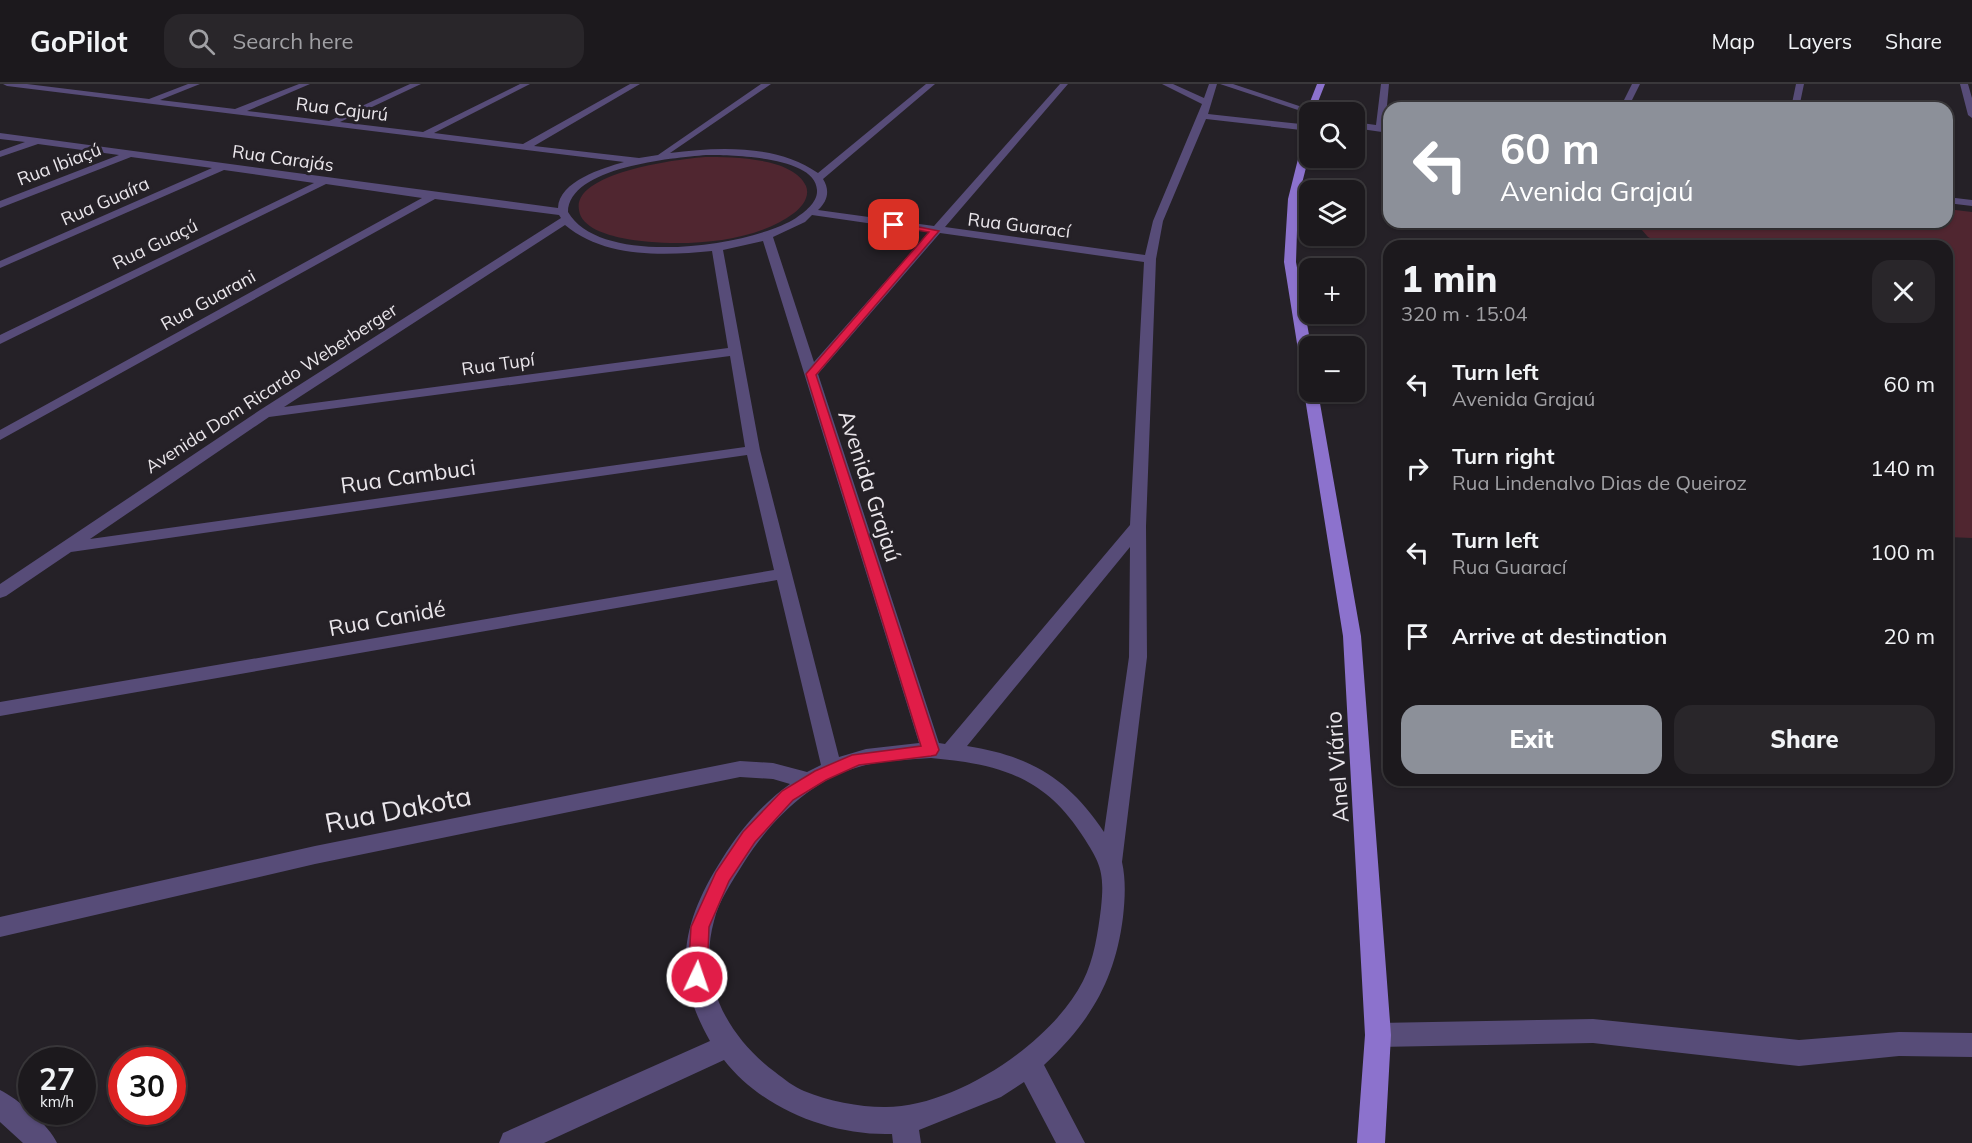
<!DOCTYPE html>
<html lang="en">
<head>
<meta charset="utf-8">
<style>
  body { margin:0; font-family:Mulish,sans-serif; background:#29262a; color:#f1f3f6; height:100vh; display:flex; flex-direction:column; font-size:22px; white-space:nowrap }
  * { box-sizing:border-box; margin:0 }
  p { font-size:20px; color:#a0a0a4 }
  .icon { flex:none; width:33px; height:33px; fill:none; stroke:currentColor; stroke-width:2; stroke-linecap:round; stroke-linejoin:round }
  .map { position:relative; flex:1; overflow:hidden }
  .panel { position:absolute; left:1383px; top:156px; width:570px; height:546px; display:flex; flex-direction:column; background:#1c191d; border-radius:18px; box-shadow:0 2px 4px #0004,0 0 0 2px #3a383b }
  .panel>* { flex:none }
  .hud { position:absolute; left:1383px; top:18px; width:570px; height:126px; border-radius:18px; box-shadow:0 2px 4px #0004,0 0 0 2px #3a383b; background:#8c9099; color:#fff; overflow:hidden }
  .tools { position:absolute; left:1299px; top:18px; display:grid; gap:12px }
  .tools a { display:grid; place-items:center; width:66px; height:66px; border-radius:12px; background:#1c191d; box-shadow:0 2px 4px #0004,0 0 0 2px #3a383b; font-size:30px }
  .speed { position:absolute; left:18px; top:963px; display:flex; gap:12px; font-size:30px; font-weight:700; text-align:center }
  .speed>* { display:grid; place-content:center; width:78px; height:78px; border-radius:50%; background:#1c191d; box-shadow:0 2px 4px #0004,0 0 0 2px #3a383b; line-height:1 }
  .speed small { font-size:15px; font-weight:400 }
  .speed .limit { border:9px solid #d22; background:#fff; color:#111 }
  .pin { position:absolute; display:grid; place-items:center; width:51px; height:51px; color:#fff; margin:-26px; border-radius:12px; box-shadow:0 3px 9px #0006 }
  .me { position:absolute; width:66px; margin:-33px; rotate:3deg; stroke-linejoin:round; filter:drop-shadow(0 0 4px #0008) }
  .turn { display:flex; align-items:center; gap:21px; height:126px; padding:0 18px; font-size:27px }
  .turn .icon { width:78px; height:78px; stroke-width:2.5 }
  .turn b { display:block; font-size:42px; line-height:51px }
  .round { display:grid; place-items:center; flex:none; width:63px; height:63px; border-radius:18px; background:#29262a }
  .summary { display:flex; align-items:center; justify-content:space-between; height:102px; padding:0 18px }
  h1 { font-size:36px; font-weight:800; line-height:45px }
  .action { display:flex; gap:12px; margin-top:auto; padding:12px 18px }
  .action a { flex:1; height:69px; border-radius:18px; background:#8c9099; color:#fff; font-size:24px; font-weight:800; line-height:69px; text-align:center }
  .action a+a { background:#29262a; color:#f1f3f6 }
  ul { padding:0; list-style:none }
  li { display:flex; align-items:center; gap:18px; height:84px; padding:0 18px }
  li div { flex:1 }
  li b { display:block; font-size:22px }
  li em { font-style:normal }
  header { display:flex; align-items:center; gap:36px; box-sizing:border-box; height:84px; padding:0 30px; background:#1c191d; border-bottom:2px solid #3a383b }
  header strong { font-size:28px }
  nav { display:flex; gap:33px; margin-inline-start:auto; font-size:21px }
  .search { width:420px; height:54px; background:#29262a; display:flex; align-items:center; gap:15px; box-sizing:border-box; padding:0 21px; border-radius:18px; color:#a0a0a4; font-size:22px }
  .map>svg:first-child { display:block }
  .green { fill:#502630 }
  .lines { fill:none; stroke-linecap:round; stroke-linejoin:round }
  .service { fill:#574c78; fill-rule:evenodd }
  .minor { fill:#574c78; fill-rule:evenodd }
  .primary { fill:#8c72cd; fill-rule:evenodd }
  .route { fill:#e11d48; stroke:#92132f; stroke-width:1.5 }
  .labels { text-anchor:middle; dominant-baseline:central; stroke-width:6; stroke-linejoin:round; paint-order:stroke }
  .far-street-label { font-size:18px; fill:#eae6eb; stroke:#252127 }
  .street-label { font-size:22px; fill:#eae6eb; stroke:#252127 }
  .near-street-label { font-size:27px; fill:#eae6eb; stroke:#252127 }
</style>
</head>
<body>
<header>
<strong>GoPilot</strong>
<div class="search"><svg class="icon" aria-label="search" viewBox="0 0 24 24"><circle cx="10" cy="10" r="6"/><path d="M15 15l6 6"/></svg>Search here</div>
<nav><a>Map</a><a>Layers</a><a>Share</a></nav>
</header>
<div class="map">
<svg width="1972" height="1059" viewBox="0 0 1972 1059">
  <rect width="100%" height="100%" fill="#252127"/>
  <path class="green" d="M705 73C731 73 793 73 806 102 810 112 803 122 794 129 752 161 673 164 622 154 608 151 581 144 579 126 572 88 680 75 705 73Z
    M1947 125 1972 128V454L1947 453V162H1665L1648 153 1635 138H1947Z"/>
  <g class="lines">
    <path class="service" d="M1593 935 1799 956 1899 948 1972 949V973L1899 972 1799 982 1593 959 1378 963 1369 960 1365 951 1369 942 1378 939Z"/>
    <path class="minor" d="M3 0H27L149 15 188 0H200L160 16 235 25 299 0H310L247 27 329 37 410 0H421L340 38 423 48 520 0H530L434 49 523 60 630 0H640L534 62 639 74 658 71 761 0H771L670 69C718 63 776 60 818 89L926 0H935L823 95C830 106 828 117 818 126L934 142 1060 0H1068L945 143 1145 171 1153 137 1202 20 1162 0H1173L1204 14 1209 0H1217L1208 30 1310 41V47L1206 35 1163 137 1156 175 1146 442 1147 573 1122 778C1126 796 1125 815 1123 833 1115 897 1090 938 1044 981L1085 1059H1056L1024 998 1001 1013 919 1046 921 1059H893L892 1050C831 1052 762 1025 724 976L544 1059H499L503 1049 710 957C671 889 682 838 722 775 740 746 762 720 790 700L773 695 740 693 315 780 0 853V833L315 762 740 677 773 679 807 688 821 681 777 496 0 632V618L774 486 747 371 71 468 6 512 0 514V500L260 326 561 134 559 131 435 115 0 356V346L422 114 326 100 0 260V251L314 99 224 86 0 184V177L212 84 131 73 0 124V117L119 71 38 60 0 73V67L25 58 0 55V49L558 124C559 97 603 84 624 78L7 2ZM706 71C730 71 816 72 817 106 818 118 805 128 796 134 750 163 600 184 568 128 569 83 672 74 706 71ZM812 131 929 148 814 278 773 153 805 138ZM565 141C604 174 664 172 712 167L728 264 284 323ZM940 149 1144 178 1130 441 945 660 939 659 818 290ZM763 157 919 659 866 665 839 673 760 366 723 166ZM730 272 745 363 90 455 269 333ZM1130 463 1129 573 1104 748C1068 694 1030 672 967 662ZM931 674C996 680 1042 691 1080 748 1100 778 1105 787 1101 824 1098 848 1094 876 1083 897 1052 959 954 1024 884 1023 859 1023 828 1017 804 1007 794 1003 784 995 775 988 728 953 697 897 714 837 719 816 732 798 743 780 770 737 811 695 862 682 884 676 908 676 931 674Z
      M1220 0H1233L1314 27 1307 29Z
      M1381 0H1389L1385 43H1389V49L1354 44V38L1376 41Z
      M1632 0H1640L1628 24H1620Z
      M1796 0H1804L1799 24H1791Z
      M1960 0H1968L1972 14V34L1968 31Z
      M1947 113 1972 116V122L1947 119Z
      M0 1006C17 1014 50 1042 57 1059H23L0 1038Z"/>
    <path class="primary" d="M1317 0H1325L1314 28 1307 30 1306 28Z
      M1310 44V68L1298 115 1296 178 1311 262 1310 301 1303 297 1284 178 1288 115 1305 47Z
      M1310 304V308H1318L1361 552 1391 951 1385 1059H1357L1365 951 1343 552 1304 308Z"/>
  </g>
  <path class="route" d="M894 138 939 147 816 291 939 666 936 671 931 672 859 681 826 696 793 716 755 758 729 797 709 843 707 893 704 899 697 902 691 899 688 893 691 843 716 788 743 748 782 707 815 687 852 671 921 662 806 290 929 148 891 142V139Z"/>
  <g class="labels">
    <g class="far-street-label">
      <text transform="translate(342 25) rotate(7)">Rua Cajurú</text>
      <text transform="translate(283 74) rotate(8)">Rua Carajás</text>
      <text transform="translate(59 80) rotate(-21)">Rua Ibiaçú</text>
      <text transform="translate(105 117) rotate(-24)">Rua Guaíra</text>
      <text transform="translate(1019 141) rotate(7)">Rua Guarací</text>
      <text transform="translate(155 160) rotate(-26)">Rua Guaçú</text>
      <text transform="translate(208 216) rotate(-29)">Rua Guarani</text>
      <text transform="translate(498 280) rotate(-8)">Rua Tupí</text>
      <text transform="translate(271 304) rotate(-33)">Avenida Dom Ricardo Weberberger</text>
    </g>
    <g class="street-label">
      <text transform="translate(408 392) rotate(-8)">Rua Cambuci</text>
      <text transform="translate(870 402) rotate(72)">Avenida Grajaú</text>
      <text transform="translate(387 534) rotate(-10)">Rua Canidé</text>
      <text transform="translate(1337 683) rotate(-94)">Anel Viário</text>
    </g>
    <g class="near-street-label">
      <text transform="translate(398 725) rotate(-11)">Rua Dakota</text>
    </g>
  </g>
</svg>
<div class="tools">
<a><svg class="icon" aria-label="search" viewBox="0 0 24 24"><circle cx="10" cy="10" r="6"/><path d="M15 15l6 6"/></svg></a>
<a><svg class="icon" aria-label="layers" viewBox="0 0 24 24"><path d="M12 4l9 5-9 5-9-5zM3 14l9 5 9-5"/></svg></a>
<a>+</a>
<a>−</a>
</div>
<div class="speed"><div>27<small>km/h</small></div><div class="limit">30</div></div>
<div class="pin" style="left:894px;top:141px;background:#d93025"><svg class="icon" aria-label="arrive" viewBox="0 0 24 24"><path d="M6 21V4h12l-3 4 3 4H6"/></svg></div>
<svg class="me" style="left:697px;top:893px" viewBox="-20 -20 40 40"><circle r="17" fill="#e11d48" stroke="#fff" stroke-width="3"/><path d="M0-11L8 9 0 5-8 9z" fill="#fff"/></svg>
<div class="hud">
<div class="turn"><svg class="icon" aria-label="left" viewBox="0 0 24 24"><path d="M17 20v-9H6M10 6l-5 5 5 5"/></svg><div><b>60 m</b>Avenida Grajaú</div></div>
</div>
<section class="panel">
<div class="summary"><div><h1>1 min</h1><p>320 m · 15:04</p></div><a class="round"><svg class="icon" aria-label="close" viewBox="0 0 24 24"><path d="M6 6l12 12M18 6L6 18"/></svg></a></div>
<ul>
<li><svg class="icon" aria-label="left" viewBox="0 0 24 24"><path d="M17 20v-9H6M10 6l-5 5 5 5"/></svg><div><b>Turn left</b><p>Avenida Grajaú</p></div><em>60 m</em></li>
<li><svg class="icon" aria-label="right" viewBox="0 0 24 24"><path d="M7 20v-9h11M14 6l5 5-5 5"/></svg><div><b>Turn right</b><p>Rua Lindenalvo Dias de Queiroz</p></div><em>140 m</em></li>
<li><svg class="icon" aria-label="left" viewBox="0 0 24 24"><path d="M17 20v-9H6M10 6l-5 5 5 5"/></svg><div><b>Turn left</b><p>Rua Guarací</p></div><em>100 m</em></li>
<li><svg class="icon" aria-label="arrive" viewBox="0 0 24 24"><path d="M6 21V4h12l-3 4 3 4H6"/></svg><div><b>Arrive at destination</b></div><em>20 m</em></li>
</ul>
<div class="action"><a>Exit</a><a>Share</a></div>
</section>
</div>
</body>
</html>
